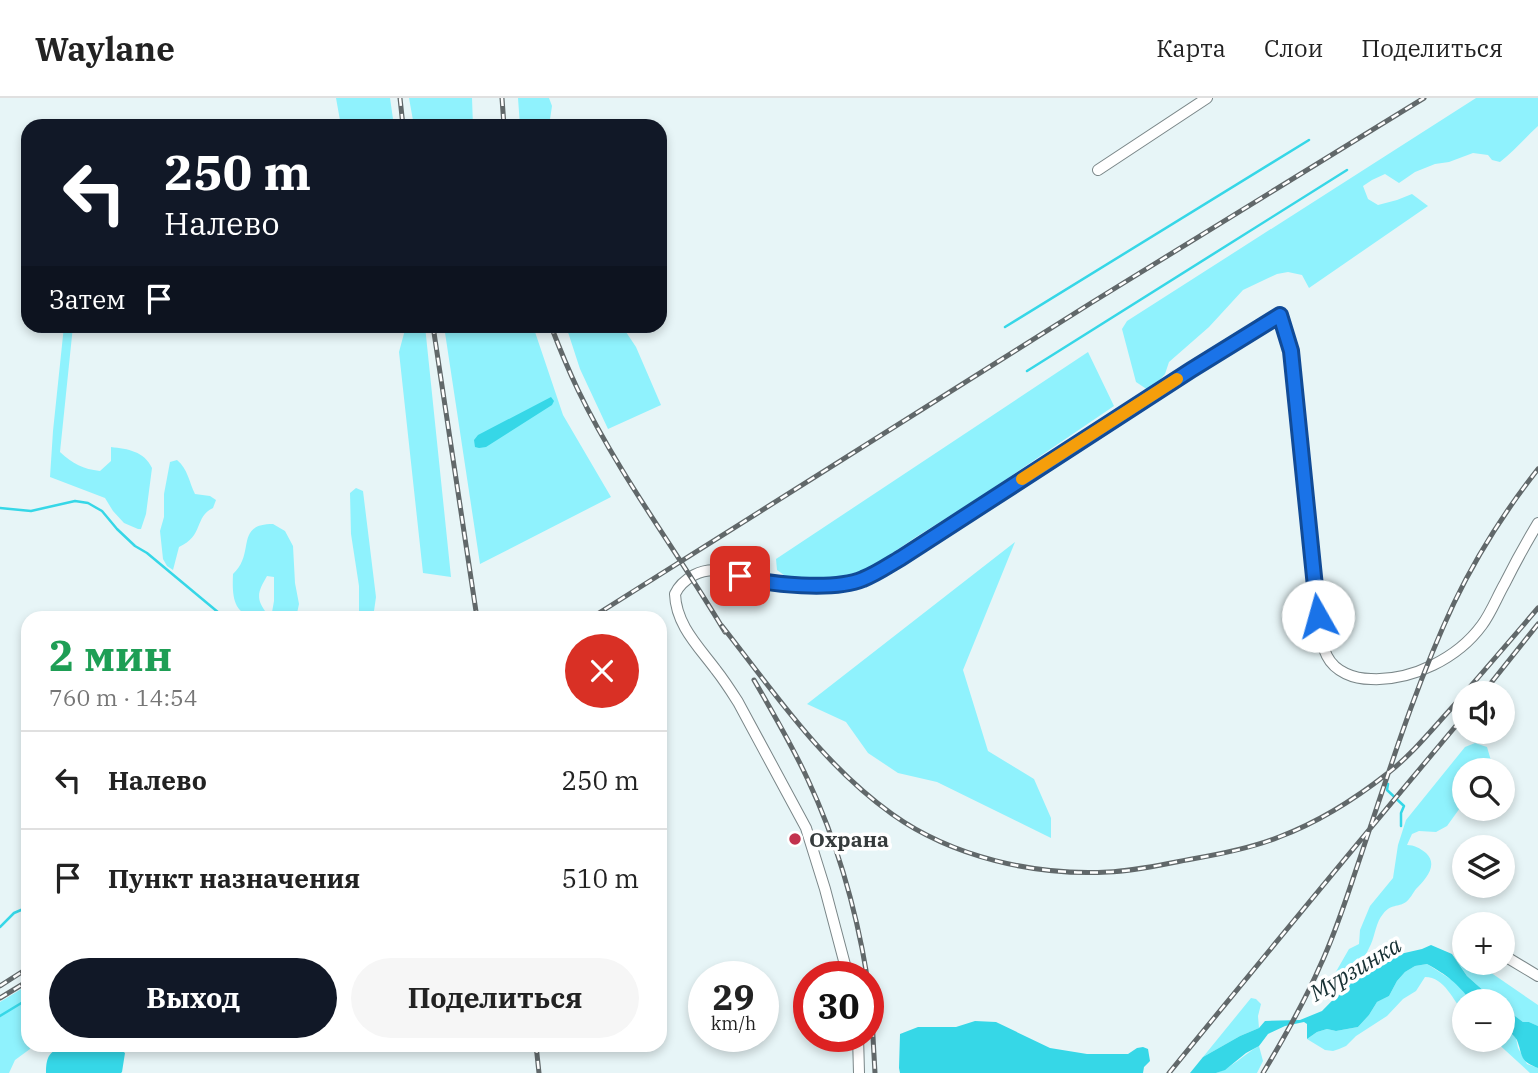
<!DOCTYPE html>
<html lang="ru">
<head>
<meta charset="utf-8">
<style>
  body { margin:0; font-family:"IBM Plex Serif",serif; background:#f6f6f6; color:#222; height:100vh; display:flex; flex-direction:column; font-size:26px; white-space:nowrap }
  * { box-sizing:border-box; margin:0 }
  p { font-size:23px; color:#767676 }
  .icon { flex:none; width:38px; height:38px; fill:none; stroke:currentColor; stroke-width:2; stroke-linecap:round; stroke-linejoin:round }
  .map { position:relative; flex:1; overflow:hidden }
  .panel { position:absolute; left:21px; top:513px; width:646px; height:441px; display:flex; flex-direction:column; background:#fff; border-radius:21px; box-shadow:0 4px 10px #0003 }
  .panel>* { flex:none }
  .hud { position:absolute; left:21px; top:21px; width:646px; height:214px; border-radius:21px; box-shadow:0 4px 10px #0003; background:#111827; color:#fff; overflow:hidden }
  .controls { position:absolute; left:1452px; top:583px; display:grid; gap:14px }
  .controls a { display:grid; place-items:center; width:63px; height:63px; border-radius:50%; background:#fff; box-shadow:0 4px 10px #0003; font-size:35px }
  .speed { position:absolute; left:688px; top:863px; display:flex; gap:14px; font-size:35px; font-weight:700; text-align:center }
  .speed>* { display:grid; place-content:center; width:91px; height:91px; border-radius:50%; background:#fff; box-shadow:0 4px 10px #0003; line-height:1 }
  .speed small { font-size:18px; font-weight:400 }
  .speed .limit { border:10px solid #d22; background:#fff; color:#111 }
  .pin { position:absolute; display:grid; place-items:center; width:60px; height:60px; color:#fff; margin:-30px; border-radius:14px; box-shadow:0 4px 10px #0006 }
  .me { position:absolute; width:77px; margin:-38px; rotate:353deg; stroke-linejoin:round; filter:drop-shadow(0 0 5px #0008) }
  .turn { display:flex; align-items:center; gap:24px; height:147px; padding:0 28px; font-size:32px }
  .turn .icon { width:91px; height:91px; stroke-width:2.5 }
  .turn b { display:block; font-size:49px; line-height:60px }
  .then { display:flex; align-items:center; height:66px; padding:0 28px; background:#0003; gap:14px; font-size:26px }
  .round { display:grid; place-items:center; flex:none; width:74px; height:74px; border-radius:37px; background:#f6f6f6 }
  .overview { display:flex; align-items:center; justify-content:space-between; height:119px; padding:0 28px }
  h1 { font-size:42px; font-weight:700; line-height:52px; color:#1e9e55 }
  .primary-button { display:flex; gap:14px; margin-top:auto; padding:14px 28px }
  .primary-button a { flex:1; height:80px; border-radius:42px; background:#111827; color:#fff; font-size:28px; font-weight:700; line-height:80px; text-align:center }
  .primary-button a+a { background:#f6f6f6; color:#222 }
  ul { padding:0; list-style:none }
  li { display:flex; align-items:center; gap:21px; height:98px; padding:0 28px; border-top:2px solid #e0e0e0 }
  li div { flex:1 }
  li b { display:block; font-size:26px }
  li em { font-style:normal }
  header { display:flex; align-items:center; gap:42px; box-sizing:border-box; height:98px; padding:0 35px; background:#fff; border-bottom:2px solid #e0e0e0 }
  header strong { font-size:33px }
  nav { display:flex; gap:38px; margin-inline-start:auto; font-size:24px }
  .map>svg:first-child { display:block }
  .green { fill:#8ff2fd }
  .water { fill:#36d7e7 }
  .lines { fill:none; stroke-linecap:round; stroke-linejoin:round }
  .stream { stroke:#36d7e7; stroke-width:2.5 }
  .minor-casing { stroke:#7a8688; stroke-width:12 }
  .minor { stroke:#fff; stroke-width:10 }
  .rail-casing { stroke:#61686a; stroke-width:5 }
  .rail { stroke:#fff; stroke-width:2.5; stroke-dasharray:8; stroke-linecap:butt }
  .route-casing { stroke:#114b97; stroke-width:18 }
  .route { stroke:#1a73e8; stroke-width:12 }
  .slow { stroke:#f59e0b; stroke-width:12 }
  .poi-dot { fill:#c2324d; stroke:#fff; stroke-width:2.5 }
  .labels { text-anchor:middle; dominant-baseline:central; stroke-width:7; stroke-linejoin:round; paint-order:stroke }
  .poi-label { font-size:21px; font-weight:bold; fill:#363b3c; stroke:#fff; text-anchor:start }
  .water-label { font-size:23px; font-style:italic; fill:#173033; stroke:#fff }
</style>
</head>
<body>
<header>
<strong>Waylane</strong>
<nav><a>Карта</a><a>Слои</a><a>Поделиться</a></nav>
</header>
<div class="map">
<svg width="1538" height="975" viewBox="0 0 1538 975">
  <rect width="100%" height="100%" fill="#e7f5f7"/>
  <path class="green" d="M336 0H390L394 28H341Z
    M409 0H472L473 28H414Z
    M518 0H549L552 8 549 28H520Z
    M1476 0H1538V28C1525 40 1514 53 1500 64L1492 62 1488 57 1473 55 1449 64 1435 66 1415 74 1399 85 1385 76 1372 82 1363 88 1368 101 1378 107 1397 102 1412 96 1428 108 1309 190 1302 177 1288 174 1277 176 1243 192 1209 229 1169 264 1165 276 1155 287 1148 292 1136 284 1122 231 1127 223Z
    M64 228H73L60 354C73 366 83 371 100 373L111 363V349C128 351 144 353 152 370L146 416 141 431H138L124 425 113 413 105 400 50 379 53 333Z
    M406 228H425L451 479 423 475 399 254Z
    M444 228H533L563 317 611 399 480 466Z
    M566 228H622L636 249 661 307 608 331 580 271Z
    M1088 254 1114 308 980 399 916 439 857 479 788 480 777 472 776 461Z
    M177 362C188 371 189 384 195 396L210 398 216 402 213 410C194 419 204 438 179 449L173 472 167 468 163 461 160 433 164 419V396L170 364Z
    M356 390 363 393 376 499 373 520H359V488L351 436 350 395Z
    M273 426 285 433 293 448 295 485 299 506 296 520H271L274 503V479L267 478C259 492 255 499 265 513L261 519C233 519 232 499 233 476 256 455 234 426 273 426Z
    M1015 444 963 572 988 653 1034 681 1051 720V740L937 684 898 675 868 655 846 624 807 606Z
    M1475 645 1487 649 1492 666 1487 672H1465V703L1447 728 1436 734 1419 733 1412 736 1407 747C1414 747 1420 750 1426 755 1439 767 1425 782 1416 791 1413 795 1410 801 1406 804 1397 810 1392 805 1383 816 1376 824 1375 837 1371 846 1362 867 1345 886 1327 901L1322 898 1349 851 1359 846 1360 832 1370 808 1393 780 1398 747 1406 722 1465 649Z
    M1456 861 1487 872 1538 907V928L1529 924H1523L1503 909V903H1495L1467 878Z
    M1427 866 1458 886 1471 903H1465V916C1453 903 1445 879 1425 879L1416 893 1403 901 1387 918 1356 938 1346 948 1339 951 1333 953 1325 952 1307 941 1317 934 1327 931 1336 933 1358 929 1369 917 1377 904 1389 898 1397 883 1405 874 1415 868Z
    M28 887V947H31L30 951 15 962 9 975H0V904Z
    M1251 900 1256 901 1261 906 1258 918 1259 930 1240 938 1203 959Z
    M1503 929 1516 940 1518 950 1527 966 1538 970V975H1530L1494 942H1503Z
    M1259 948 1263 963 1257 975H1216C1232 970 1244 956 1259 948Z"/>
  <path class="water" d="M551 299 554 303 552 307 486 349 479 350 475 349 474 342 478 337Z
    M1431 847 1452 856 1467 878 1495 903H1471C1457 885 1447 877 1427 866L1415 868 1405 874 1397 883 1389 898 1377 904 1369 917 1358 929 1336 933 1327 931 1317 934 1307 941V926L1304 924 1285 928 1268 936 1259 948 1246 955 1225 972 1216 975H1190L1203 959 1240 938 1259 930 1265 923 1300 922 1322 913 1368 866 1387 859 1422 851Z
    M1503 909 1523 924H1529L1538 928V970C1519 963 1523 958 1517 942 1514 937 1508 933 1503 929Z
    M975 923 996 924 1050 950 1087 956H1128L1137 950 1143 949 1148 951 1150 963 1144 969 1143 975H900L899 970 900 936 918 929H956Z
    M67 947H115L125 955 122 974 121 975H46C46 957 50 953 67 947Z"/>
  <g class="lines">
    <path class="stream" d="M1005 229 1309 42
      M1027 273 1347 72
      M0 410 31 413 75 403 88 405 102 413 117 431 135 448 147 455 225 520
      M1388 686 1387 692 1404 708 1401 715V728
      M0 829 14 815 28 809
      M0 918 28 901"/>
    <defs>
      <path id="minor" d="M1098 72 1207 0
        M1503 857 1538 878
        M848 878 825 791 806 730 738 604C731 593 724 582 716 572 699 549 676 527 675 496 679 487 685 482 694 477 718 464 742 481 767 484 791 488 818 489 842 486 864 484 882 471 901 460L1191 272 1280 217 1291 253C1298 323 1305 393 1312 464 1315 488 1316 537 1327 558 1335 574 1354 581 1371 581 1412 583 1458 560 1482 527 1491 515 1497 499 1505 485 1515 465 1526 445 1538 425
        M858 938 859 975"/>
    </defs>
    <use href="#minor" class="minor-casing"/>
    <use href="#minor" class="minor"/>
    <defs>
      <path id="rail" d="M400 0 403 28
        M502 0 504 28
        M433 228 477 520
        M551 228C559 249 568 271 578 292 619 377 677 453 725 534
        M591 520 1091 205 1424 0
        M722 528C774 594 822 666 892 716 952 759 1035 778 1108 774 1136 773 1164 766 1192 761 1221 756 1252 750 1279 739 1319 724 1355 701 1388 675 1410 658 1429 635 1448 614 1478 580 1508 545 1538 510
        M754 582C773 615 792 647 808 682 837 744 856 811 867 878
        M1483 595 1538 526
        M868 883 872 921 875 975
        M0 888 28 870
        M0 900 28 883
        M536 947 539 975
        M1169 975C1267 855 1365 736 1465 617
        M1263 975C1284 940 1304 905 1320 868 1336 834 1347 798 1359 763 1388 677 1415 588 1454 505 1477 457 1505 413 1538 371"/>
    </defs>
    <use href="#rail" class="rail-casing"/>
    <use href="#rail" class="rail"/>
  </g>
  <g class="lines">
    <defs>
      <path id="route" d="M740 478C769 487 834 493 863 481 876 476 889 467 901 460L1191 272 1280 217 1291 253 1318 518"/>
    </defs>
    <use href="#route" class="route-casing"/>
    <use href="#route" class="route"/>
    <path class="slow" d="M1022 381 1177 281"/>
  </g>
  <circle class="poi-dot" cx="795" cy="741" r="7"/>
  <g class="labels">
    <g class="poi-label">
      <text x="809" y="741">Охрана</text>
    </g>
    <g class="water-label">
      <text transform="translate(1355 870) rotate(-31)">Мурзинка</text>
    </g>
  </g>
</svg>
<div class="controls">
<a><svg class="icon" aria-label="sound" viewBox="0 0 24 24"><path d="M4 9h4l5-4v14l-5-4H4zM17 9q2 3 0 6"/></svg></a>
<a><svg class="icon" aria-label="search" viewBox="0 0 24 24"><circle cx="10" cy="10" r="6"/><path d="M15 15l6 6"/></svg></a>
<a><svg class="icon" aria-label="layers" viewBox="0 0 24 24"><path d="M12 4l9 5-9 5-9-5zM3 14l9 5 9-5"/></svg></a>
<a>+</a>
<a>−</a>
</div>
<div class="speed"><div>29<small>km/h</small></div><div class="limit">30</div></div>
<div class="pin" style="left:740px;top:478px;background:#d93025"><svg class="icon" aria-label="arrive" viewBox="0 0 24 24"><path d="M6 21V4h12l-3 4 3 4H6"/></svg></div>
<svg class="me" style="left:1318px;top:518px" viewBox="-20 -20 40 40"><circle r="19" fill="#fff"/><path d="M0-13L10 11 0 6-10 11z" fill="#1a73e8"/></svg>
<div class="hud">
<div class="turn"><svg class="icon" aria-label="left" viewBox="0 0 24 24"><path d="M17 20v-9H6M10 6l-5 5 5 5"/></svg><div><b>250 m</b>Налево</div></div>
<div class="then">Затем<svg class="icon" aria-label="arrive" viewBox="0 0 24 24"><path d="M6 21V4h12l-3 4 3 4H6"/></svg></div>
</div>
<section class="panel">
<div class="overview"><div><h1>2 мин</h1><p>760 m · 14:54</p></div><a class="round" style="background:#d93025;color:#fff"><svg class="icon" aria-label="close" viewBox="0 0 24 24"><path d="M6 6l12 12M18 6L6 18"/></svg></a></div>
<ul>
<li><svg class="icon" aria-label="left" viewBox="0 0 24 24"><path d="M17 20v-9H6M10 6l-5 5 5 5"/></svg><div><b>Налево</b></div><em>250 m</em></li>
<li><svg class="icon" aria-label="arrive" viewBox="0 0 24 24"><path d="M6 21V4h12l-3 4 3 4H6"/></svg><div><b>Пункт назначения</b></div><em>510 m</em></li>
</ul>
<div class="primary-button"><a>Выход</a><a>Поделиться</a></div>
</section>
</div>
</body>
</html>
